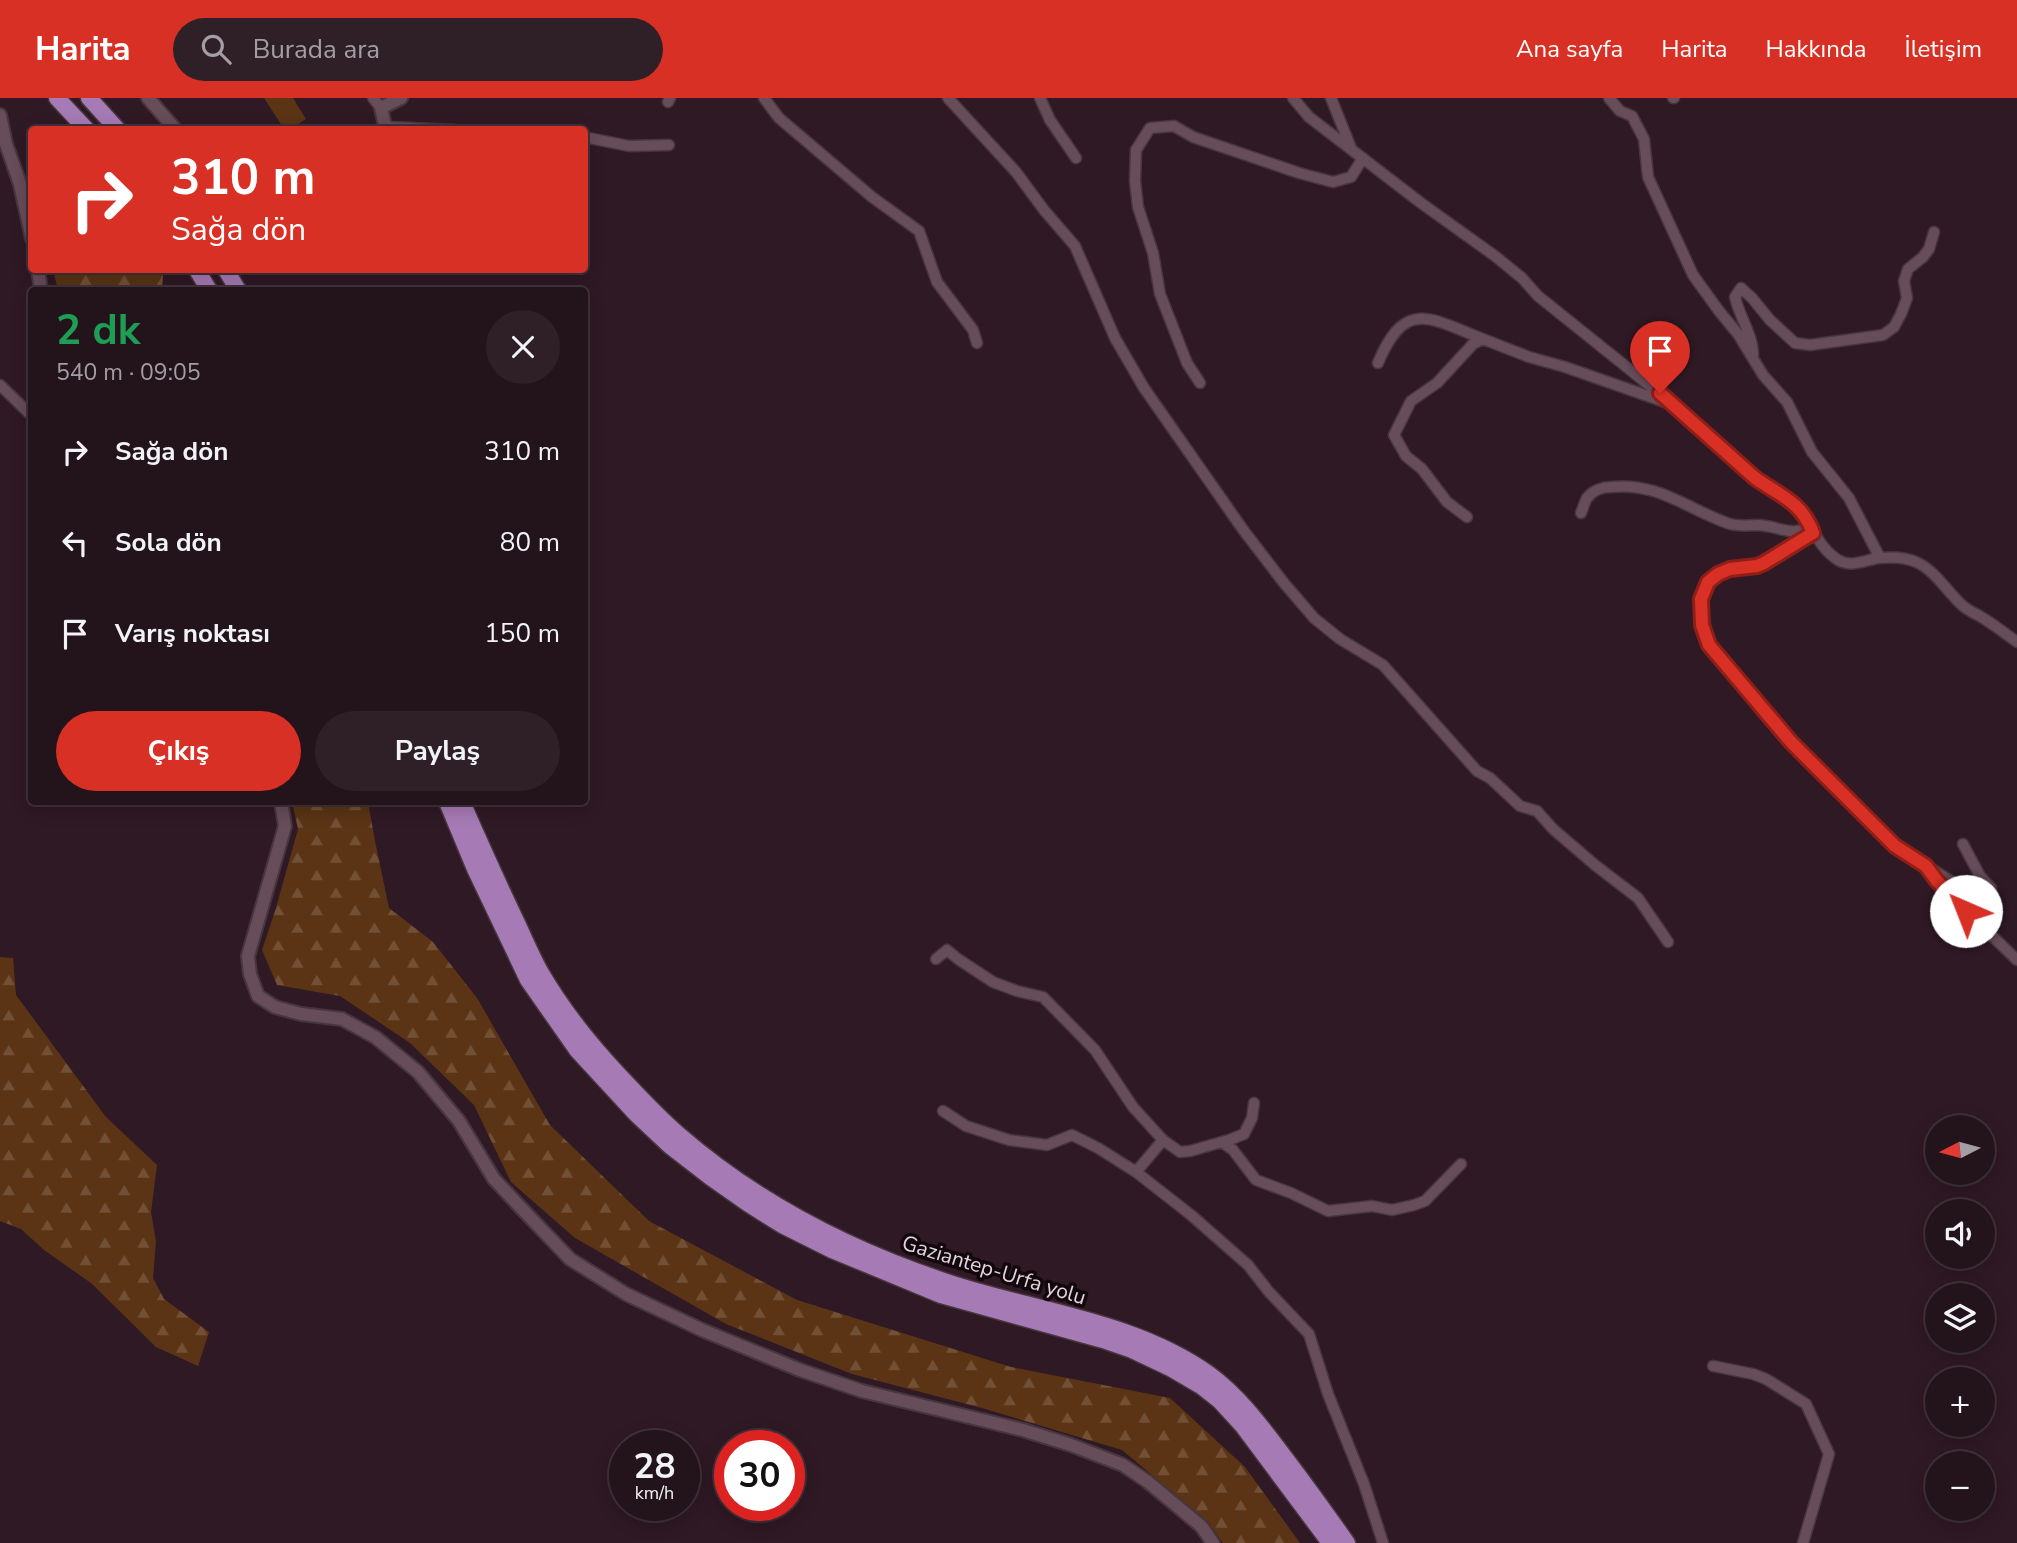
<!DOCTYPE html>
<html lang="tr">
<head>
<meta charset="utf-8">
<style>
  body { margin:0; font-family:"Nunito Sans",sans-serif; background:#2f2028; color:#f1f3f6; height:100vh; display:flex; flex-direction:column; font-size:26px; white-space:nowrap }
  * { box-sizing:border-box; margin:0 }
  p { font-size:23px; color:#a39ea3 }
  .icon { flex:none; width:38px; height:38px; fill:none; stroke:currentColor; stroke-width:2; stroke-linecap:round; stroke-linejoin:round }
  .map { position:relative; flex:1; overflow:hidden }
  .details { position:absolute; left:28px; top:189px; width:560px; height:518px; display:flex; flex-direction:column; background:#23131b; border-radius:7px; box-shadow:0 4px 18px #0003,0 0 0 2px #40323a }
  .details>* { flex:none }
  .banner { position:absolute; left:28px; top:28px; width:560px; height:147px; border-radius:7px; box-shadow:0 4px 18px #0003,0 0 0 2px #40323a; background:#d93025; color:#fff; overflow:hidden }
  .needle { width:46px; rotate:264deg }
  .fabs { position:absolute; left:1925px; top:1017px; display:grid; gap:14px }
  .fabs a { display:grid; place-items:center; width:70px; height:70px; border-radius:50%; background:#23131b; box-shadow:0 4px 18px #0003,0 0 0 2px #40323a; font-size:35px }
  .speed { position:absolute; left:609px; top:1332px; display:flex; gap:14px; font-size:35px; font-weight:700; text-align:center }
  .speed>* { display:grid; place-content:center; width:91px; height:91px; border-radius:50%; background:#23131b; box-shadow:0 4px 18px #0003,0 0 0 2px #40323a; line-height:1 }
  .speed small { font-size:18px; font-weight:400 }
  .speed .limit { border:10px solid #d22; background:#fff; color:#111 }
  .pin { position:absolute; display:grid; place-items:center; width:60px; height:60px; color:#fff; margin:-72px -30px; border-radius:50% 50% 50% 0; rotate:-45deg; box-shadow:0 0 7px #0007 }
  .pin .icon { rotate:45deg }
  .me { position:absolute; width:77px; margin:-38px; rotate:316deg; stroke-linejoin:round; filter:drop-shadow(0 0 5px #0008) }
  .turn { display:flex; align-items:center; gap:24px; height:147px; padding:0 28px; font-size:32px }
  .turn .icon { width:91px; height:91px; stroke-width:2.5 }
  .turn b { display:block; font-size:49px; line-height:60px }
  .round { display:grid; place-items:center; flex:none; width:74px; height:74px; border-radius:37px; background:#2f2028 }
  .overview { display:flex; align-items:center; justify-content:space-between; height:119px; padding:0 28px }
  h1 { font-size:42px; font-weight:700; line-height:52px; color:#1e9e55 }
  .button { display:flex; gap:14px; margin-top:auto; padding:14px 28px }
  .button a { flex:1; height:80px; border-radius:42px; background:#d93025; color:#fff; font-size:28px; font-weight:700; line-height:80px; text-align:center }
  .button a+a { background:#2f2028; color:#f1f3f6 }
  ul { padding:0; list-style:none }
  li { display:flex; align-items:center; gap:21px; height:91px; padding:0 28px }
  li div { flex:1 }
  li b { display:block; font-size:26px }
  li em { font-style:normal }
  header { display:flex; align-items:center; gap:42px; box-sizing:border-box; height:98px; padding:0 35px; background:#d93025; color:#fff }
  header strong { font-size:33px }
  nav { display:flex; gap:38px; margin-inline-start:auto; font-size:24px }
  .search { width:490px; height:63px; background:#2f2028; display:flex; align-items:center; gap:18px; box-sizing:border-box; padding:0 24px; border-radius:38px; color:#a39ea3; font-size:26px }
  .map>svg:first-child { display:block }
  .grass { fill:#5a3415 }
  .forest { fill:url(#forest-firs) }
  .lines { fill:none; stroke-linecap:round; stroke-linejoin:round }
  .minor-casing { stroke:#47363e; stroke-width:13 }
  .tertiary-casing { stroke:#47363e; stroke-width:16 }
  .trunk-casing { stroke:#47363e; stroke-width:19 }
  .minor { stroke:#674c59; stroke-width:10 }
  .tertiary { stroke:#674c59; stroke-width:12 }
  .trunk { stroke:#a67ab4; stroke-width:16 }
  .route-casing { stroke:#8d1f18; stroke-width:18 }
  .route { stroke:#d93025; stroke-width:12 }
  .labels { text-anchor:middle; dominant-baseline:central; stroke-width:7; stroke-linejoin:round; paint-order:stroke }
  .street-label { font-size:21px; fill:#e3d3da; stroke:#11070c }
</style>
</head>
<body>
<header>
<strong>Harita</strong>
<div class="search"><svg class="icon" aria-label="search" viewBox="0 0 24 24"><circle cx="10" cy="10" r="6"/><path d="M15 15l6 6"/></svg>Burada ara</div>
<nav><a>Ana sayfa</a><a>Harita</a><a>Hakkında</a><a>İletişim</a></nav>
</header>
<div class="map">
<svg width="2017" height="1445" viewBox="0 0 2017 1445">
  <defs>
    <pattern id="forest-firs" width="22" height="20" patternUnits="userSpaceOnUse" patternTransform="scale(1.75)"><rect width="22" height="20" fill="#5a3415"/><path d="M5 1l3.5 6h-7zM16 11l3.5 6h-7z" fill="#725036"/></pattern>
  </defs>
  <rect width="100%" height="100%" fill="#2f1924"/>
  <path class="grass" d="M264 0H293L306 21 290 31H284Z"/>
  <path class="forest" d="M53 172H159L163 177 162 192H58Z
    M292 704H368L375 743 389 810 433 844 477 900 550 1027 649 1123 797 1202 1011 1269 1170 1300 1245 1369 1300 1445H1223L1208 1424 1122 1352 982 1310 852 1276 726 1226 575 1140 511 1084 474 1007 410 945 340 898 277 887 262 852 276 810 298 731Z
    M0 859 13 860 16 897 106 1019 157 1067 151 1114 156 1143 153 1180 164 1201 209 1234 198 1268 156 1249 91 1185 44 1152 21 1131 0 1123Z"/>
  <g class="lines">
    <defs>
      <path id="minor" d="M373 0 381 10
        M764 0 779 20 872 99 919 133 937 184 973 232 977 245
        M948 0 1016 74 1044 112 1075 148 1115 240 1144 290 1244 433 1284 485 1314 520 1340 541 1383 567 1477 673 1490 680 1520 708 1537 713 1553 731 1595 767 1638 800 1668 844
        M1040 0 1050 22 1076 60
        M1293 0 1309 19 1421 105 1495 158 1522 180 1538 198 1659 295 1755 380C1768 389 1784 395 1795 407 1812 424 1816 448 1838 462 1852 470 1864 462 1879 460 1891 459 1905 459 1916 464 1935 472 1948 495 1963 508 1970 514 1979 517 1986 522 1997 529 2007 537 2017 544
        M1331 0 1351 50
        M1609 0 1620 13 1632 18 1644 41 1648 79 1693 177 1719 213 1738 236 1763 277 1787 304 1812 354 1849 400 1880 460
        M1673 0H1674
        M668 4 670 0
        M414 30 385 29 455 32
        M584 39 629 48 669 47
        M1753 257C1753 237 1739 218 1735 199L1741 190 1752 200 1770 222 1795 245 1810 247 1883 237 1894 229 1901 216 1907 200 1904 183 1908 171 1923 159 1929 151 1934 134
        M1378 265C1405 200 1430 220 1483 241
        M1200 285 1187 265 1160 196 1153 155 1138 109 1135 83 1136 52 1150 30 1174 28 1193 39 1299 75 1333 84 1351 79 1363 60
        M0 287 32 318
        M1581 415C1583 410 1585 403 1587 400 1593 392 1603 389 1611 389 1657 384 1686 410 1727 425 1737 429 1749 427 1759 427 1781 429 1788 438 1811 430
        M1467 419 1447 404 1422 371 1406 358 1394 337 1411 303 1437 285 1473 246 1483 241 1488 243 1529 259 1565 269 1665 304
        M1813 435 1764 465C1752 470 1739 468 1727 472 1695 483 1696 522 1709 547L1791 644 1866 721 1895 748 1949 782 1987 797 1990 795 1991 790 1980 778 1963 746
        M1929 771 1954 801 2017 862
        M936 861 947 852 958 861 993 884 1017 893 1043 899 1095 952 1133 1009 1163 1042 1180 1054 1190 1053 1229 1042 1244 1036 1252 1020 1254 1005
        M943 1013 966 1028 1009 1042 1047 1047 1072 1037 1098 1050 1136 1074
        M1163 1042 1136 1074 1191 1117 1248 1167 1269 1194 1309 1236 1328 1296 1364 1386 1383 1445
        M1222 1044 1233 1052 1256 1082 1291 1095 1328 1113 1372 1108 1392 1112 1414 1107 1425 1103 1461 1066
        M1713 1268 1753 1276 1766 1281 1806 1306 1829 1356 1803 1445"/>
      <path id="tertiary" d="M148 0 176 32
        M0 17 6 46 20 86 32 141
        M386 32 381 10 401 0
        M38 172 41 192
        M281 704 285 728 248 858 250 876 258 898 275 909 301 916 342 921 375 939 418 974 459 1023 494 1081 524 1113 570 1161 626 1196 702 1232 800 1272 862 1293 1023 1332 1071 1347 1123 1367 1148 1384 1201 1428 1213 1445"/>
      <path id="trunk" d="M57 0 87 32
        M89 0 118 32
        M197 172 209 192
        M226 172 238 192
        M447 704 475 771 528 882 577 952 637 1017 670 1048 710 1079 747 1105 782 1127 832 1152 941 1197 1103 1242 1132 1252 1172 1271 1201 1288 1220 1303 1242 1327 1330 1445
        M462 704C480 745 498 785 517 825 525 842 532 859 541 875 562 911 589 945 618 976 637 996 656 1017 678 1036 755 1103 850 1152 947 1184 1034 1213 1133 1222 1209 1276 1239 1298 1261 1328 1283 1357 1305 1386 1326 1415 1347 1445"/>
    </defs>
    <use href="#minor" class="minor-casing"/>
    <use href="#tertiary" class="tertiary-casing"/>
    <use href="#trunk" class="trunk-casing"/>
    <use href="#minor" class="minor"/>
    <use href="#tertiary" class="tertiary"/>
    <use href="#trunk" class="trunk"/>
  </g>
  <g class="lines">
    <defs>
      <path id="route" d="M1660 295 1755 380C1779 397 1802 404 1813 435L1764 465 1757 468 1730 471 1718 476 1708 484 1701 501 1702 527 1709 547 1791 644 1895 748 1926 768 1937 783 1966 813"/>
    </defs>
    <use href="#route" class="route-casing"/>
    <use href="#route" class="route"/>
  </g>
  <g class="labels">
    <g class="street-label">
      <text transform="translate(994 1172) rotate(17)">Gaziantep-Urfa yolu</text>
    </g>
  </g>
</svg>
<div class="fabs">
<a><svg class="needle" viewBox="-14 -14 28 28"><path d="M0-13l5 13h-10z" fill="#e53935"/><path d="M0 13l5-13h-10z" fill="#a39ea3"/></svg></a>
<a><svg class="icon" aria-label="sound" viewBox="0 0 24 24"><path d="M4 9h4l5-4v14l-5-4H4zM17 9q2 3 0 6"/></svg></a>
<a><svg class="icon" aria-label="layers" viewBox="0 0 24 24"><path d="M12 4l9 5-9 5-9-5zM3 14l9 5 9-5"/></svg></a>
<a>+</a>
<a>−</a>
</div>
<div class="speed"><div>28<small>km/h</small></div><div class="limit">30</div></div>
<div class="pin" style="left:1660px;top:295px;background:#d93025"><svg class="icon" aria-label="arrive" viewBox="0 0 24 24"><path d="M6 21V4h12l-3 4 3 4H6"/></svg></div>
<svg class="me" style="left:1966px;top:813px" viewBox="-20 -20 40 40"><circle r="19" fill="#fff"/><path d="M0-13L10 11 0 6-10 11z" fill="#d93025"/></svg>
<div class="banner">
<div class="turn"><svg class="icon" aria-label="right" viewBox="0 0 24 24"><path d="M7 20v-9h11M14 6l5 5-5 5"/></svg><div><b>310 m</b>Sağa dön</div></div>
</div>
<section class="details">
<div class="overview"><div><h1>2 dk</h1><p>540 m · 09:05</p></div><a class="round"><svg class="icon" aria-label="close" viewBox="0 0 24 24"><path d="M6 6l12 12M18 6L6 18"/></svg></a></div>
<ul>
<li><svg class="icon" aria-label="right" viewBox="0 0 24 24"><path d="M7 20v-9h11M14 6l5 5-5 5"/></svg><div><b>Sağa dön</b></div><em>310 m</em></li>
<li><svg class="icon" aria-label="left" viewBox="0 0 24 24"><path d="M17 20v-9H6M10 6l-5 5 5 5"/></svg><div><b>Sola dön</b></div><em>80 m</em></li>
<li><svg class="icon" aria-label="arrive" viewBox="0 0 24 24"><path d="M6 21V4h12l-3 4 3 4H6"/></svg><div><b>Varış noktası</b></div><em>150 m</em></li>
</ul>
<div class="button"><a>Çıkış</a><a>Paylaş</a></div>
</section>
</div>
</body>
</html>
